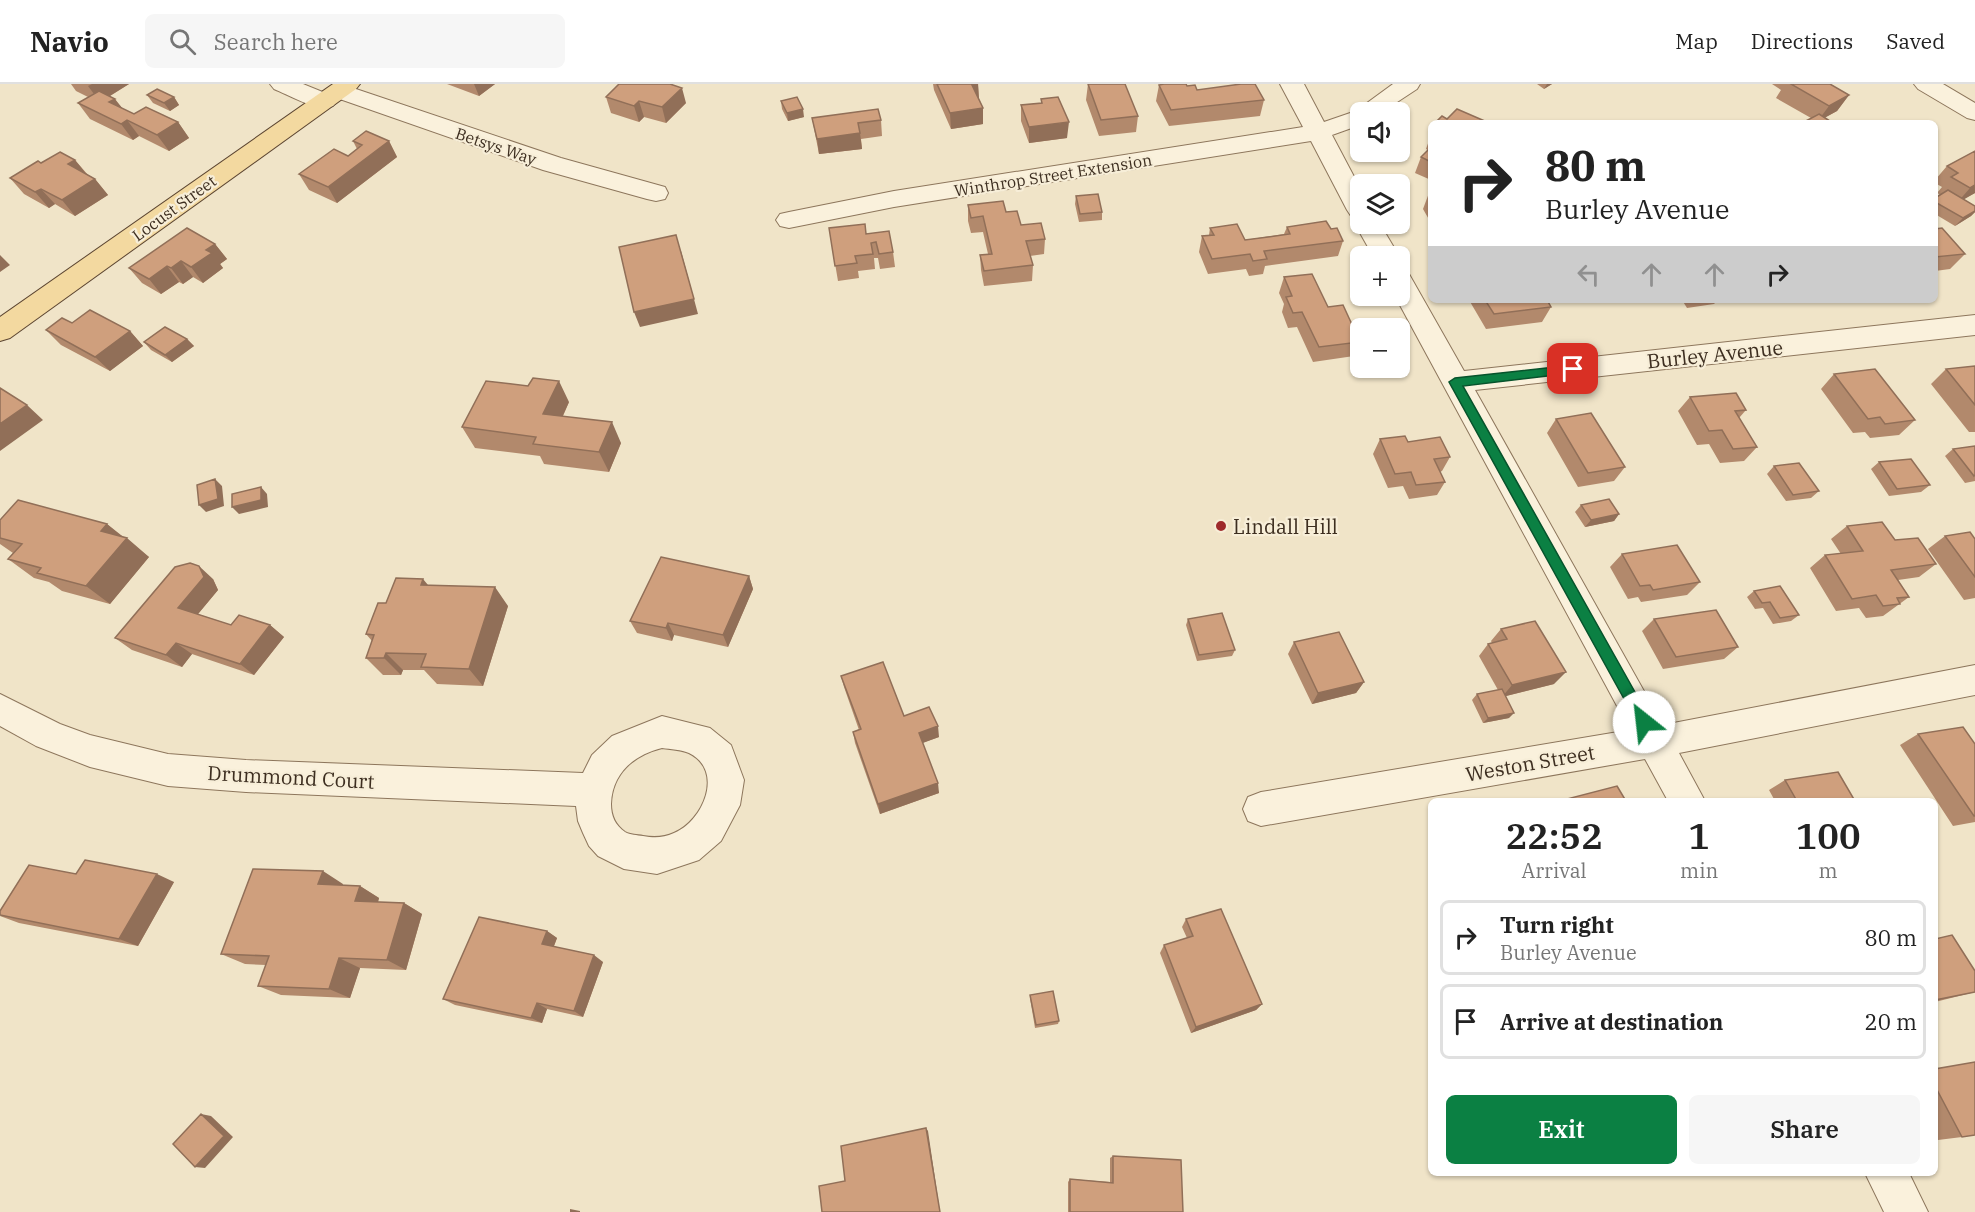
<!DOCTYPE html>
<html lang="en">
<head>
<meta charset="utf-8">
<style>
  body { margin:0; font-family:"IBM Plex Serif",serif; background:#f6f6f6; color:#222; height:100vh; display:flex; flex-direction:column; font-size:22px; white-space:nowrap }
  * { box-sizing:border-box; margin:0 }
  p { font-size:20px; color:#767676 }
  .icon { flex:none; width:33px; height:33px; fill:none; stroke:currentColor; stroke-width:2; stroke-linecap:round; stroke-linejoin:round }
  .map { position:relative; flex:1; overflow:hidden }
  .details { position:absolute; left:1428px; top:714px; width:510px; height:378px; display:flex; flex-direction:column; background:#fff; border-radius:9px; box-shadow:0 2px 4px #0004 }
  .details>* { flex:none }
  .guide { position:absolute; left:1428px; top:36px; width:510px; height:183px; border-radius:9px; box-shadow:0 2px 4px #0004; background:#fff; color:#222; overflow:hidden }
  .fabs { position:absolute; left:1350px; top:18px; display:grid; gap:12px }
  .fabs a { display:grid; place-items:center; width:60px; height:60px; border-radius:9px; background:#fff; box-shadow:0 2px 4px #0004; font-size:30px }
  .pin { position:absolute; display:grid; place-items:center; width:51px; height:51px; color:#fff; margin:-26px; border-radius:12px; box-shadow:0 3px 9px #0006 }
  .me { position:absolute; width:66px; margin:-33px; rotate:331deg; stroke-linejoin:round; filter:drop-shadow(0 0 4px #0008) }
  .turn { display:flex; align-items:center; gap:21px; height:126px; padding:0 18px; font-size:27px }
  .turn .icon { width:78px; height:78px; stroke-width:2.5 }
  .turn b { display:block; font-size:42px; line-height:51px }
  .lanes { display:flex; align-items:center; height:57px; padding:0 18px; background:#0003; justify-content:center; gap:30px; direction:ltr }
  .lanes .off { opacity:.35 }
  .eta { display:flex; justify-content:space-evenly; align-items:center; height:102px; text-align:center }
  .eta b { font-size:36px; font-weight:600; line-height:42px }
  .cta { display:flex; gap:12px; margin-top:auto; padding:12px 18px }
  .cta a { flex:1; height:69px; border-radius:9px; background:#0b8043; color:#fff; font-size:24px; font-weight:600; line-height:69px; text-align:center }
  .cta a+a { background:#f6f6f6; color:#222 }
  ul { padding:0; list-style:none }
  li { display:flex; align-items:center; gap:18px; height:75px; margin:0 12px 9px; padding:0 6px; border:3px solid #e0e0e0; border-radius:9px }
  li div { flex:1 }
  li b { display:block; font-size:22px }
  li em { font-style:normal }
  header { display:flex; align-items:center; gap:36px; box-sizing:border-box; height:84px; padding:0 30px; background:#fff; border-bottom:2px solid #e0e0e0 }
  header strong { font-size:28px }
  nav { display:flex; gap:33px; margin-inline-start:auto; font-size:21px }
  .search { width:420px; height:54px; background:#f6f6f6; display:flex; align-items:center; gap:15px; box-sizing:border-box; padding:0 21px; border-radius:9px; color:#767676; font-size:22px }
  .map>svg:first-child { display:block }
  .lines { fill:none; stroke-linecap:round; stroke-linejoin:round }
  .minor-casing { stroke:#8d765c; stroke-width:2 }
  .major-casing { stroke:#5b4430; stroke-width:2 }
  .minor { fill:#faf1dc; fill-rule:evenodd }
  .major { fill:#f3d9a0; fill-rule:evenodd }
  .wall { fill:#b2896c }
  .shaded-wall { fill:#916f58 }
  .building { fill:#cf9f7d; stroke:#916f58; stroke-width:1.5 }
  .route { fill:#0b8043; stroke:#07532c; stroke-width:1.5 }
  .poi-dot { fill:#9e2a2b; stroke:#f7eed8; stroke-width:2 }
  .labels { text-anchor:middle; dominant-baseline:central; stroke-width:4.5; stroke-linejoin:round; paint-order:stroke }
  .far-street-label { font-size:16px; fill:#3d2e20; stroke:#f7eed8 }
  .street-label { font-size:20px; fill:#3d2e20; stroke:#f7eed8 }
  .poi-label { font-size:20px; fill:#3d2e20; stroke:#f7eed8; text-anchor:start }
</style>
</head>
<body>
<header>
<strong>Navio</strong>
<div class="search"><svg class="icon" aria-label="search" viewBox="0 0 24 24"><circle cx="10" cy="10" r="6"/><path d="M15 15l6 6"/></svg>Search here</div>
<nav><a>Map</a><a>Directions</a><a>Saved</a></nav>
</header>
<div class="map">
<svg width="1975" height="1128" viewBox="0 0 1975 1128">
  <rect width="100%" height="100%" fill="#f0e4c8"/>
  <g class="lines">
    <defs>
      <path id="minor" d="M270 0H303L330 11 327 7 331 2 339 0 347 2 561 74 665 103 668 109 665 115 656 117 647 115 543 86 334 13 337 17 333 22C315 27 291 12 274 5Z
        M1280 0H1304L1324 38 1356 27 1393 0H1420L1417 5 1382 28H1360V41L1332 51 1360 104V140H1380L1399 172H1373L1355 140 1359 134 1351 132 1347 126 1311 57 894 123 789 144 780 142 776 136 780 130 789 128 894 107 1303 43Z
        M1914 0H1943L1975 19V36L1967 34 1918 5Z
        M1400 188 1409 190 1464 287 1975 231V251L1475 306 1663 641 1975 581V611L1679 669 1705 717H1668L1645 675 1261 742 1248 737 1243 725 1248 713 1261 708 1630 646 1395 212H1400Z
        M0 610 60 640 90 651 168 670 246 676 583 689 592 671 612 652 662 632 710 644 731 661 744 696 740 721 721 757 699 776 657 790 624 785 598 772 589 762 583 749 578 737 576 722 246 708 168 702 90 683 36 662 0 642ZM662 664C670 665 682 666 689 669 725 687 703 737 674 749 663 754 654 754 643 752 637 751 630 751 625 748 615 741 611 732 611 720 612 689 634 671 662 664Z
        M1865 1089H1909L1928 1128H1884Z"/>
      <path id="major" d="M333 0H360L356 5 10 254 0 257V233Z"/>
    </defs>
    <use href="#minor" class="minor-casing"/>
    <use href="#major" class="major-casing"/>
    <use href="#minor" class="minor"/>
    <use href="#major" class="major"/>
  </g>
  <path class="wall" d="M71 0H129L110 12 123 25 134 30 178 38 189 54 169 67 139 52 133 56 90 35 78 19 88 13 76 7Z
    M447 0H495L479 12Z
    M933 0H978L979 15 983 24V40L951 45 934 6Z
    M1088 0 1138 32 1136 48 1099 52 1086 16Z
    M1537 0H1552L1544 5Z
    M1772 0H1830L1849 11 1837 27 1824 34H1811L1776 14 1781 6Z
    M1159 1 1187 2 1197 6 1264 16 1260 32 1169 42 1156 17Z
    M147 11 174 13 179 21 170 27 153 19Z
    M606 13 686 19 666 39 644 33 639 38 611 29Z
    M1041 15 1067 54 1029 59 1021 37V21L1041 19Z
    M781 17 804 33 788 37 782 25Z
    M812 34 881 36 882 52 861 55 862 65 819 70Z
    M1431 51V96L1415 89 1421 73 1428 66 1426 65Z
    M353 57H389L397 73 337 119 309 106 299 90 348 72 357 65Z
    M1975 67V109L1963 115 1975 122V128L1971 132 1955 142 1935 130V114L1941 111 1937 109 1942 103 1935 99V96L1947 82Z
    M75 76 88 91 95 95 108 111 75 132 55 120 49 124 24 110 10 94 41 79Z
    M1429 109H1431V139L1423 125Z
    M1076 112 1102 128V136L1079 138 1075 120Z
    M968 121 1006 128 1021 141 1045 155 1044 170 1030 172 1033 181 1032 197 984 202 981 186 980 171 988 170 983 148 971 149 968 137Z
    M1287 143 1331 145 1343 157 1338 172 1265 182 1263 190 1249 192 1246 185 1208 190 1199 168 1202 152 1209 151 1210 144 1245 156 1284 150Z
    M829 144 866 150 893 168 895 183 880 185 878 174H874L875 185 858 187 859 194 838 197Z
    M1935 145 1965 170 1950 185 1935 187Z
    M215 160 227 175 220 180 223 184 203 199 193 193 183 200 179 198 161 210 142 199 129 184Z
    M1284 193 1328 223 1360 258 1354 272 1313 278 1297 243 1288 244 1282 228 1284 220 1279 209Z
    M1469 216H1547L1551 223 1542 238 1486 245Z
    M1682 216H1718L1714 220 1687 224Z
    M72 239 130 247 143 262 110 287 61 261 46 246Z
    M187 255 194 262 172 278 151 266 144 258Z
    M1975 282V348H1969L1931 300 1946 285Z
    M1834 290 1915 336 1899 351 1870 354 1865 348 1853 349 1821 305Z
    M1690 313 1746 326 1739 334 1757 363 1744 377 1720 379 1709 360 1697 361 1678 327Z
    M569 318 563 332 621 359 609 388 544 380 540 372 475 364 462 343Z
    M1556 335 1625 383 1614 397 1578 403 1547 349Z
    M1380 355 1408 358 1450 373 1442 387 1440 388 1445 398 1437 411 1409 415 1403 402 1388 404 1373 370Z
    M1975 362V397L1965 399 1945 372 1953 365Z
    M1879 378 1930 401 1921 408 1889 412 1871 385Z
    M1774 382 1819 407 1811 414 1786 417 1767 390Z
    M1581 421 1619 430 1614 437 1585 443 1575 428Z
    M0 436 107 440 122 453 149 473 110 520 62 507 49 498 34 494 8 475 13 469 0 460Z
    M1847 442 1895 456 1936 480 1919 493 1898 496 1909 513 1883 532 1866 534 1859 524 1836 527 1810 484 1825 471 1841 470 1831 455Z
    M1945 452 1975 455V514L1964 516 1928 465Z
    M1622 470 1700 498 1687 511 1641 518 1638 513 1628 515 1610 483Z
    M749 492 753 505 728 563 674 551 672 557 637 549 630 537Z
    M213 495 218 506 198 530 231 541H270L284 553 254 591 192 570 182 583 132 566 115 554Z
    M429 501 508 522 483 602 437 600 424 586H403L401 591H383L366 574 372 557 366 550 386 519Z
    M1754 507 1799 531 1791 537 1773 540 1763 524 1755 525 1747 513Z
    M1188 535 1235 566 1232 572 1197 577 1186 541Z
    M1654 535 1738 563 1724 575 1663 585 1642 547Z
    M1501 545 1554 600 1506 612 1509 634 1483 639 1472 616 1477 610 1498 606 1479 572 1488 560 1492 559 1491 557Z
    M1294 558 1364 598 1356 609 1312 620 1288 570Z
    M841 592 939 653 922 659 939 709 880 730 855 659 853 648 859 646 844 603Z
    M1918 650 1975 660V738L1953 742 1900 661Z
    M1785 696 1855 717H1775L1769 706Z
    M76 790 174 798 138 862 19 839 0 832Z
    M343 800V801L360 802 379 814 378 818 404 819 422 830 406 886 360 884 350 914 281 911 258 902 266 881 245 880 221 870Z
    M1186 835 1262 920 1256 926 1191 949 1160 869 1164 861 1187 854 1182 843Z
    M547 847 557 854 554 862 603 878 583 933 547 925 542 939 455 921 443 915Z
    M1935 855 1975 887V908L1935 918Z
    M1030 911 1059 937 1058 940 1035 944 1030 914Z
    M1935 985 1962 1053 1938 1056 1935 1050Z
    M1113 1072 1183 1128H1068V1098L1070 1095 1110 1098V1074Z"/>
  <path class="shaded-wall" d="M92 0H129L100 18 88 2Z
    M474 0H495L479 12Z
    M978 0 979 16 972 1Z
    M1547 0H1552L1544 5Z
    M682 4 686 19 666 39 662 23Z
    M1849 11 1837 27 1817 38 1829 22Z
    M174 13 179 21 170 27 164 19Z
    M115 15 127 30 109 18Z
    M639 17 644 33 639 38 634 22Z
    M983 24V40L951 45 950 29Z
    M803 25 804 33 788 37 787 29Z
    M127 36 139 52 133 56 121 40Z
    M178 38 189 54 169 67 157 51Z
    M1069 38 1067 54 1029 59V43Z
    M860 49 862 65 819 70 817 55Z
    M389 57 397 73 337 119 328 103Z
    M75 76 88 92 68 80Z
    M95 95 108 111 75 132 62 116Z
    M1975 101V109L1956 120 1970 104Z
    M41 105 55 120 49 124 35 108Z
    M1975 127V128L1971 132 1955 142 1963 134Z
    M215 160 227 175 220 180 223 184 203 199 191 183 206 166Z
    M681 167 698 230 640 243 634 228Z
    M0 171 10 181 0 188Z
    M181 177 193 193 183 200 171 184Z
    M167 182 179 198 161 210 149 195Z
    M130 247 143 262 110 287 95 273Z
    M187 255 194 262 172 278 165 271Z
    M559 297 569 318 554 351 543 330Z
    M27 321 43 336 0 367V340Z
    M612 338 621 359 609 388 599 368Z
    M215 395 222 402 224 422 206 428 199 421Z
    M261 403 267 410 268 423 239 430 232 423Z
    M1619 430 1614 437 1585 443 1591 436Z
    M107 440 126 455 127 454 149 473 110 520 86 502 101 447Z
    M199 482 213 495 218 506 193 536 178 524Z
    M749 492 753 505 728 563 723 551Z
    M423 495 438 513 421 501Z
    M495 503 508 522 483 602 469 585Z
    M668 539 674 551 672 557 666 544Z
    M270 541 284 553 254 591 240 580Z
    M176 559 192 570 182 583 166 571Z
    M386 569 403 586 401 591 384 574Z
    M1566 588 1554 600 1502 613 1512 601Z
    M1364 598 1356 609 1312 620 1318 609Z
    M1514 629 1509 634 1483 639 1488 634Z
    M938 642 939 653 920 660 919 649Z
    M938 699 939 709 880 730 878 720Z
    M323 787 343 800 339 812 318 800Z
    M157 790 174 798 138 862 119 855Z
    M360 802 379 814 375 828 355 817Z
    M404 819 422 830 406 886 387 876Z
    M547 847 557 854 552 867 542 860Z
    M594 871 603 878 583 933 574 927Z
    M339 874 360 884 350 914 329 905Z
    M537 919 547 925 542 939 531 934Z
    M1262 920 1256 926 1191 949 1196 943Z
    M201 1030 211 1032 233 1053 205 1084 195 1083Z
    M926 1044 928 1047 940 1128Z
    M570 1125 580 1127V1128H570Z"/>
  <path class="building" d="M619 0H670L682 4 662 23 639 17 634 22 606 13Z
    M937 0H978L972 1 983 24 950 29Z
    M1088 0H1125L1138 32 1101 36Z
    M1164 0H1186L1187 2 1195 1 1197 6 1241 0H1255L1264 16 1171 26 1159 1Z
    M1791 0H1830L1849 11 1829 22Z
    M157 5 174 13 164 19 147 11Z
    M99 7 115 15 109 18 134 30 146 23 178 38 157 51 127 36 121 40 78 19Z
    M797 13 803 25 787 29 781 17Z
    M1058 13 1069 38 1029 43 1021 21 1042 19 1041 15Z
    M878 25 881 36 858 39 860 49 817 55 812 34Z
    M1457 25 1487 38 1439 39 1436 38 1442 32 1447 35Z
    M1819 30 1833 39H1802Z
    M366 47 389 57 328 103 299 90 334 65 348 72 362 61 353 57Z
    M1431 63V78L1421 73Z
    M1975 67V101L1970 104 1951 93 1958 89 1947 82Z
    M60 68 75 76 68 80 95 95 62 116 41 105 35 108 10 94 38 77 41 79Z
    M1948 106 1975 122V127L1963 134 1935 118V114Z
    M1098 110 1102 128 1080 130 1076 112Z
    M1003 117 1006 128 1017 127 1021 141 1041 139 1045 155 1026 157 1033 181 984 187 980 171 992 170 983 132 971 134 968 121Z
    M1326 137 1331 145 1337 144 1343 157 1264 167 1267 175 1253 177 1250 170 1212 175 1202 152 1214 151 1210 144 1237 140 1245 156 1290 150 1287 143Z
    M865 140 866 150 889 147 893 168 879 170 876 158 871 159 873 170 855 172 857 179 835 182 829 144Z
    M187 144 215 160 206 166 212 169 191 183 181 177 171 184 167 182 149 195 129 184Z
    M1942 144 1965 170 1935 173V145Z
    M676 151 694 215 634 228 619 163Z
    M1312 190 1328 223 1343 221 1360 258 1319 263 1302 228 1293 229 1286 213 1292 212 1284 193Z
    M1485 216H1547L1551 223 1494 230Z
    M90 226 130 247 95 273 46 246 62 234 72 239Z
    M165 243 187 255 165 271 144 258Z
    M1975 282V321L1946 285Z
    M1875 285 1915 336 1885 340 1880 333 1868 335 1834 290Z
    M533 294 559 297 543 330 612 338 599 368 533 360 536 353 462 343 486 297 528 302Z
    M0 304 27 321 0 340Z
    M1736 309 1746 326 1735 327 1757 363 1733 365 1722 346 1709 347 1690 313Z
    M1591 329 1625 383 1588 389 1556 335Z
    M1405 352 1408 358 1440 353 1450 373 1434 375 1445 398 1416 401 1411 388 1395 390 1380 355Z
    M1975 362V391L1974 392 1953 365Z
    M1911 375 1930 401 1897 405 1879 378Z
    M1799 379 1819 407 1793 411 1774 382Z
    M215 395 218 415 199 421 197 401Z
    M261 403V416L232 423V410Z
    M1609 415 1619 430 1591 436 1581 421Z
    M18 416 107 440 101 447 127 454 86 502 37 489 41 484 8 475 22 460 0 454V436Z
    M1882 438 1895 456 1918 454 1936 480 1891 486 1909 513 1897 514 1900 520 1883 522 1876 511 1852 515 1825 471 1863 467 1847 442Z
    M1970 448 1975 455V493L1945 452Z
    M1677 461 1700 498 1653 506 1650 501 1640 502 1622 470Z
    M661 473 749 492 723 551 668 539 666 544 630 537Z
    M190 479 199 482 204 493 178 524 231 541 239 531 270 541 240 580 176 559 166 571 115 554 175 483Z
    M396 494 423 495 421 501 495 503 469 585 421 583 426 570 386 569 384 574H366L374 551 366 550 378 519H386Z
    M1780 502 1799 531 1780 534 1770 518 1762 519 1754 507Z
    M1716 526 1738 563 1676 573 1654 535Z
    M1222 529 1235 566 1199 571 1188 535Z
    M1535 537 1566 588 1512 601 1488 560 1507 555 1501 545Z
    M1339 548 1364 598 1318 609 1294 558Z
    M883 578 904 632 929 623 938 642 919 649 938 699 878 720 853 648 861 645 841 592Z
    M1502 605 1514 629 1488 634 1477 610Z
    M1963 643 1975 660V732H1974L1918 650Z
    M1838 688 1855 717H1797L1785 696Z
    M1617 702 1626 717H1563V716Z
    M85 776 157 790 119 855 0 831V827L29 781 76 790Z
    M253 785 323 787 318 800 360 802 355 817 404 819 387 876 339 874 329 905 258 902 269 872 221 870Z
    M1221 825 1262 920 1196 943 1164 861 1193 852 1186 835Z
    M479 833 547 847 542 860 594 871 574 927 537 919 531 934 443 915Z
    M1952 851 1975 887V908L1935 916V855Z
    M1053 907 1059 937 1036 941 1030 911Z
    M1975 978V1051L1962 1053 1935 1002V985Z
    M201 1030 224 1052 195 1083 173 1060Z
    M926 1044 940 1128H822L819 1102 845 1097 841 1062Z
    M1113 1072 1181 1076 1183 1128H1070V1095L1113 1099Z"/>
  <path class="route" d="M1573 281 1579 285 1573 289 1463 302 1649 633 1651 638 1649 642 1644 644 1639 642 1449 298 1455 294Z"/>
  <circle class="poi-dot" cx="1221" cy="442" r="6"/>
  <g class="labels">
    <g class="far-street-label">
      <text transform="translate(496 62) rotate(19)">Betsys Way</text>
      <text transform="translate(1053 91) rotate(-9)">Winthrop Street Extension</text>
      <text transform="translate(174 124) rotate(-36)">Locust Street</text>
    </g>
    <g class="street-label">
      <text transform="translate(1715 270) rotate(-6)">Burley Avenue</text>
      <text transform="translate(1530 679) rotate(-10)">Weston Street</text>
      <text transform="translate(291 693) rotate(3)">Drummond Court</text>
    </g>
    <g class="poi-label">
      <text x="1233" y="442">Lindall Hill</text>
    </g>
  </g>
</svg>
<div class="fabs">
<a><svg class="icon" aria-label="sound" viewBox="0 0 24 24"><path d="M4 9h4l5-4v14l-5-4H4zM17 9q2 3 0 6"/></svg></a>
<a><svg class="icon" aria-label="layers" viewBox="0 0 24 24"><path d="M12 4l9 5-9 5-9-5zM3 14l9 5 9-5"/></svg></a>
<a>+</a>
<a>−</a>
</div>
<div class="pin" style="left:1573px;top:285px;background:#d93025"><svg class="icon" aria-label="arrive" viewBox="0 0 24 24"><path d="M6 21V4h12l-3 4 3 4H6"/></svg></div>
<svg class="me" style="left:1644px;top:638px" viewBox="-20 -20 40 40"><circle r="19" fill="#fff"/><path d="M0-13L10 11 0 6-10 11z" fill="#0b8043"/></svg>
<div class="guide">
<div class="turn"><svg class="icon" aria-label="right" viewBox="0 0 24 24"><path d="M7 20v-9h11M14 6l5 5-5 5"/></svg><div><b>80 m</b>Burley Avenue</div></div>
<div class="lanes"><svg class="icon off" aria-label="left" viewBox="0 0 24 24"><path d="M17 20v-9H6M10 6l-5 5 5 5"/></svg><svg class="icon off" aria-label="ahead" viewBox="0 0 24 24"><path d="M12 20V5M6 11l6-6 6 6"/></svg><svg class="icon off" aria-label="ahead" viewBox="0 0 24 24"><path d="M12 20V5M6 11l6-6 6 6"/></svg><svg class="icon" aria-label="right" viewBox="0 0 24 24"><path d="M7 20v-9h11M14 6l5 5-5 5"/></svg></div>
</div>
<section class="details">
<div class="eta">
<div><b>22:52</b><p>Arrival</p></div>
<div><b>1</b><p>min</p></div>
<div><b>100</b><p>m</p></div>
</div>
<ul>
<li><svg class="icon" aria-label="right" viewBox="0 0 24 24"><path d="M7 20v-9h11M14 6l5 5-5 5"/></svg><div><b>Turn right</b><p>Burley Avenue</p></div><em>80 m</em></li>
<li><svg class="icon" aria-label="arrive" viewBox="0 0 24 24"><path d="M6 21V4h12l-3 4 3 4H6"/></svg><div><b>Arrive at destination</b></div><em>20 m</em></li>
</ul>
<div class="cta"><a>Exit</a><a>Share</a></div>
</section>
</div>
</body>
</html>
